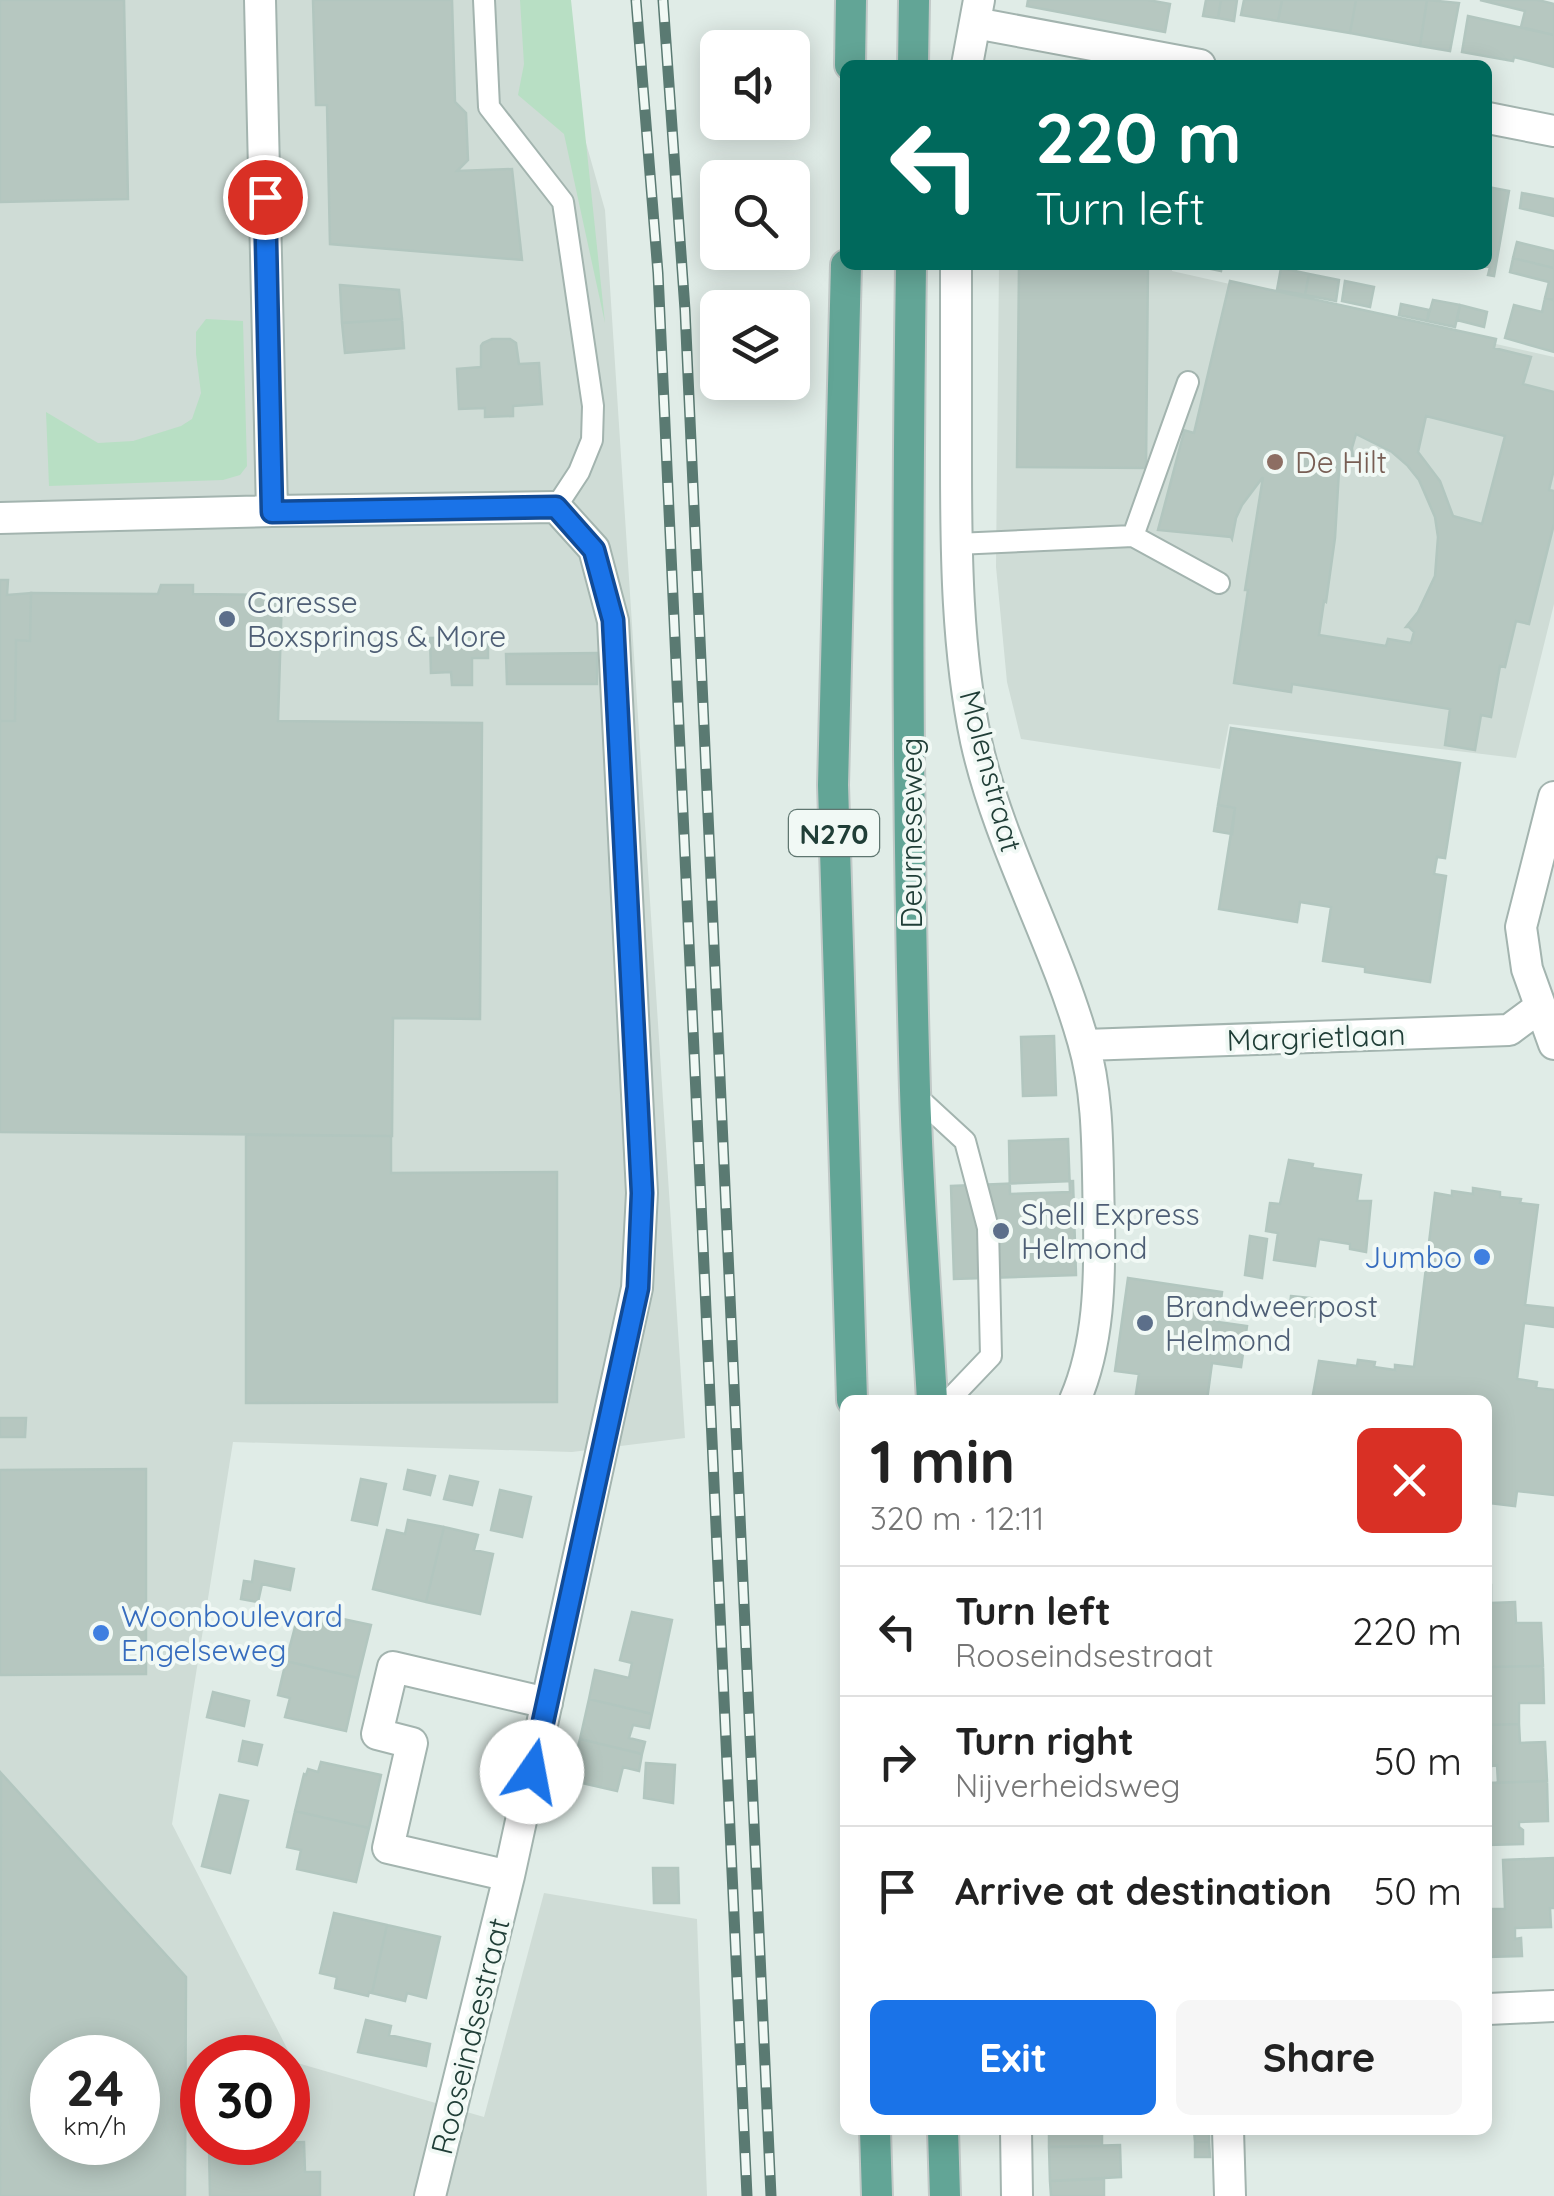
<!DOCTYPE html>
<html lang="en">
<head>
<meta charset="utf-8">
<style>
  body { margin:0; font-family:Quicksand,sans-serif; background:#f6f6f6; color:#222; height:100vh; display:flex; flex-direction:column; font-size:38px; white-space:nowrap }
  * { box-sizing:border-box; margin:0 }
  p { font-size:32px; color:#767676 }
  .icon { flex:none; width:55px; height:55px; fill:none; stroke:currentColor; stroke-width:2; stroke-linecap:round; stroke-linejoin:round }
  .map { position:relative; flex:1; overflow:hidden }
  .sheet { position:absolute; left:840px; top:1395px; width:652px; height:740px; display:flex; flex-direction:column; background:#fff; border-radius:15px; box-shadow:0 5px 25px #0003 }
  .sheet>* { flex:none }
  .guide { position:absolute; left:840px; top:60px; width:652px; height:210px; border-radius:15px; box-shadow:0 5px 25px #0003; background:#00695c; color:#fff; overflow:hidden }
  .buttons { position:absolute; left:700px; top:30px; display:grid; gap:20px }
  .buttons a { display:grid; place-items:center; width:110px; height:110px; border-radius:15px; background:#fff; box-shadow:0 5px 25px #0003; font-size:50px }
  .speed { position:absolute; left:30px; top:2035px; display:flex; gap:20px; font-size:50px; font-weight:700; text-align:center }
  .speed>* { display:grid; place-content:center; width:130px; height:130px; border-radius:50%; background:#fff; box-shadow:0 5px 25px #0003; line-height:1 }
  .speed small { font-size:25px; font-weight:400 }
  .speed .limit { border:15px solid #d22; background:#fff; color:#111 }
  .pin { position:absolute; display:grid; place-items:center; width:85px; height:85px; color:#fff; margin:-42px; border:5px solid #fff; border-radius:50%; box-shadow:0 2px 10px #0007 }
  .me { position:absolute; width:110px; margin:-55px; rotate:12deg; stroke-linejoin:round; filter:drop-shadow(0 0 8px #0008) }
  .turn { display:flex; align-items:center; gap:35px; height:210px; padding:0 30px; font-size:45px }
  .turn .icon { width:130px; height:130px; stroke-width:2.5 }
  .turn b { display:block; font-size:70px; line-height:85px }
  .round { display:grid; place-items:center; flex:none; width:105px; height:105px; border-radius:15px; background:#f6f6f6 }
  .headline { display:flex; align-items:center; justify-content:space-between; height:170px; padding:0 30px }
  h1 { font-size:60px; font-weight:800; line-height:75px }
  .button { display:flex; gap:20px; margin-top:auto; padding:20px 30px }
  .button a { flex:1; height:115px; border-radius:15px; background:#1a73e8; color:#fff; font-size:40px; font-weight:800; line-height:115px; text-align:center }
  .button a+a { background:#f6f6f6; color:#222 }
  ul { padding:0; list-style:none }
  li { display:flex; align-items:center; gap:30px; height:130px; padding:0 30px; border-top:2px solid #e0e0e0 }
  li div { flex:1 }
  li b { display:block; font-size:38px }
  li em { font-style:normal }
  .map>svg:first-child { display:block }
  .built { fill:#cfdcd6; fill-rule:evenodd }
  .green { fill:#b8dfc4 }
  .building { fill:#b6c7c0; stroke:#b2c6bf; stroke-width:2.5; fill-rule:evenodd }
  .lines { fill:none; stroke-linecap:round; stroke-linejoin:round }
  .lane-casing { stroke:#a3b4af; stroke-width:24 }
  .street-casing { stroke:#a3b4af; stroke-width:34 }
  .primary-casing { stroke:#c1c9c7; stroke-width:34 }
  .lane { stroke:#fff; stroke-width:20 }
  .street { stroke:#fff; stroke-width:30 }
  .primary { stroke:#62a596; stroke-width:30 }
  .rail-casing { stroke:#5a7a72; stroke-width:11 }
  .rail { stroke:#f1f9f5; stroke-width:8; stroke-dasharray:22; stroke-linecap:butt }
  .route-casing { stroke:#114b97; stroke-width:25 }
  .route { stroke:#1a73e8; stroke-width:18 }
  .education-dot { fill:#8d6e63; stroke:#f1f9f5; stroke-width:4 }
  .service-dot { fill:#5c6f8a; stroke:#f1f9f5; stroke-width:4 }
  .shop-dot { fill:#3f7fe0; stroke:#f1f9f5; stroke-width:4 }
  .labels { text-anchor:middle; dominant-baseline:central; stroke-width:8; stroke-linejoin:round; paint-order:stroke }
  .shield { fill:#f1f9f5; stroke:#5f7670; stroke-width:2.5 }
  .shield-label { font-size:28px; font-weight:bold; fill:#203e37 }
  .education-label { font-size:30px; fill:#785e54; stroke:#f1f9f5; text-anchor:start }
  .service-label { font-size:30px; fill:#4e5e75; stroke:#f1f9f5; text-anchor:start }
  .street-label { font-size:30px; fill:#203e37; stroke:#f1f9f5 }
  .shop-label { font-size:30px; fill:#366cbe; stroke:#f1f9f5; text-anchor:end }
</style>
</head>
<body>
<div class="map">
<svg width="1554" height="2196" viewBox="0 0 1554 2196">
  <rect width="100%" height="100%" fill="#e0ece7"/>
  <path class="built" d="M0 0H549L550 16 605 210 685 1438 572 1452 233 1442 172 1824 294 2062 484 2117 544 1893 697 1919 707 2196H0ZM52 2058H138V2142H52ZM202 2058H288V2142H202Z
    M999 265H1172V271L1554 357V604L1516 758 1229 724 1220 769 1021 739 1007 682 996 567Z"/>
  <path class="green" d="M520 0H571L605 323 564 134 518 95 524 64Z
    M206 319 243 321 247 466 240 475 223 480 49 486 46 412 98 443 133 441 181 426 192 419 201 393 196 354V332Z"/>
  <path class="building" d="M0 0H124L128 199 0 202Z
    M313 0H452L455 102 466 113 468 160 457 171 512 169 522 260 330 244 327 105H316Z
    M1028 0H1148L1170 4 1165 32 1027 6Z
    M1206 0H1221L1218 18 1203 16Z
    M1221 0H1237L1234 21 1218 18Z
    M1244 0H1282L1278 21 1241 15Z
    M1282 0H1356L1350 33 1278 21Z
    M1356 0H1427L1420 46 1350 33Z
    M1427 0 1459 3 1450 51 1420 46Z
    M1480 0H1538L1554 4V35L1521 27 1525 11Z
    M1468 16 1554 35V67L1514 57 1513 61 1462 52Z
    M1488 187 1509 191 1494 276 1488 275 1490 267 1480 266 1488 265Z
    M1522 193 1554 199V216L1520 208Z
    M1517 242 1554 251V268L1513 258Z
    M1513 258 1554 268V300L1545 298 1549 282 1510 272Z
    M1019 265H1148L1146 468 1017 467Z
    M1192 265H1222L1221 271Z
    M1281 268 1309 274 1305 295 1277 290Z
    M1309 274 1339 280 1336 301 1305 295Z
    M1230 281 1496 339 1494 348 1531 357 1523 384 1554 392V469L1549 490 1554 491V524L1529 624 1516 621 1505 667 1500 666 1491 717 1481 715 1475 750 1445 745 1450 709 1292 684 1291 692 1234 683 1248 590H1245L1263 477 1242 505 1236 518 1232 539 1231 537 1158 530 1184 432H1182L1183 430 1194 433ZM1426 416 1505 436 1482 524 1453 516 1440 481 1418 452ZM1356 434 1392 452 1407 465 1419 480 1435 517 1438 537 1435 576 1418 612 1406 627H1409L1414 632 1411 643 1388 639 1386 646 1319 635 1324 601 1326 602 1335 538 1339 471 1349 465 1353 458 1352 448Z
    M1345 281 1374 287 1370 307 1342 301Z
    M340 285 399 290 402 319 342 323Z
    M1545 298 1554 300V352L1505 338 1514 305 1542 312Z
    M1433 300 1460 305 1455 327 1427 321Z
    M1401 304 1429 310 1427 321 1399 315Z
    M1460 305 1487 312 1484 327 1457 320Z
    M402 319 404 348 345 353 342 323Z
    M492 339H510L516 343 519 364 539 363 542 404 513 406V416L485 417V408L459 409 457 369 481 367V346L483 343Z
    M0 580H8L7 595 31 593 30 641 16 640 15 721H0Z
    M161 585H193V594L282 595 278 721 482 723 480 1019 393 1018 392 1136 0 1132V721H15L16 640 30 641 31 593 158 594Z
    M488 637V658H472V685H452L451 672 431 673 430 638Z
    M597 653V684H507L506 654Z
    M1231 728 1460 763 1445 858 1437 857 1434 874 1446 876 1430 982 1365 972V967L1323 961 1331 907 1300 902 1297 922 1219 909 1235 808 1218 805Z
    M1218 805 1235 808 1232 834 1214 831Z
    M1054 1036 1056 1095 1023 1096 1021 1037Z
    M246 1135 391 1136V1173L557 1172V1402L246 1403Z
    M1068 1139 1070 1192 1010 1194 1009 1141Z
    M1289 1160 1313 1164 1312 1168 1361 1175 1357 1201H1371L1366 1252 1350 1249V1244L1319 1239 1315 1266 1274 1260 1278 1233 1266 1231 1270 1203 1280 1204Z
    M1073 1181 1076 1275 954 1279 951 1186Z
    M1473 1188 1500 1192V1197L1521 1199 1520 1203 1538 1205 1525 1305 1554 1308V1327L1524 1323 1517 1379 1537 1382 1536 1388 1554 1390V1495L1517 1491 1515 1506 1488 1503V1400H1312L1319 1361 1357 1366 1358 1360 1375 1362 1374 1367 1395 1370V1365L1414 1367 1435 1193 1452 1196V1191L1473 1194Z
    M1250 1236 1267 1239 1262 1278 1245 1275Z
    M1128 1278 1222 1292 1218 1322 1247 1326 1241 1367 1212 1363 1207 1400H1135L1139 1374 1115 1371Z
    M1291 1296 1320 1299 1318 1317 1289 1313Z
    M0 1418H26L25 1437H0Z
    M146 1469V1674L0 1675V1470Z
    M408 1470 435 1476 430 1495 404 1489Z
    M450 1476 478 1482 472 1505 444 1499Z
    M361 1479 386 1484 377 1525 352 1520Z
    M500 1490 531 1497 522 1537 491 1530Z
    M408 1520 444 1527 426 1602 373 1589 387 1530 405 1534Z
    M444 1527 478 1535 474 1550 493 1554 480 1614 426 1602Z
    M255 1561 294 1569 290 1590 262 1584 258 1602 241 1599 244 1581 252 1582Z
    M1488 1585H1491V1603L1515 1602 1516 1623H1541L1543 1666 1488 1667Z
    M310 1612 371 1625 358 1678 286 1661 295 1627 306 1629Z
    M632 1612 672 1620 652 1714 589 1699 595 1670 629 1678 632 1663 620 1660Z
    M286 1661 358 1678 346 1731 285 1717 290 1698 278 1695Z
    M1488 1665V1667L1543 1666 1544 1703H1519V1724L1488 1725Z
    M213 1692 249 1701 244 1726 207 1717Z
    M589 1699 652 1714 649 1728 633 1725 629 1738 645 1742 642 1754 580 1739Z
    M1519 1724 1520 1743 1545 1742 1547 1781 1491 1783H1498L1497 1765 1492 1766V1746H1488V1725Z
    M580 1739 642 1754 639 1771 623 1767 617 1791 569 1780Z
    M243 1741 262 1745 257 1765 239 1761Z
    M321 1762 381 1775 369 1828 295 1811 304 1774 306 1775 308 1769 318 1772Z
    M646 1763 675 1765 673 1803 644 1798Z
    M1 1773 186 1977 185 2196H0ZM52 2058H138V2142H52Z
    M1547 1781 1548 1821 1519 1822V1827L1523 1830V1844L1488 1845V1783Z
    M220 1795 248 1801 230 1873 202 1866Z
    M295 1811 369 1828 356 1882 297 1869 301 1850 287 1847Z
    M1554 1858V1908H1550L1551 1927 1515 1928V1939L1521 1938 1522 1956 1488 1957V1909H1505L1503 1860Z
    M653 1868H678L679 1903H654Z
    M334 1913 387 1925 372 1993 369 1992 368 1996 335 1988 337 1977 320 1973Z
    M387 1925 440 1937 426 1998 407 1993 405 2001 372 1993Z
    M366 2020 391 2026 389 2035 430 2044 426 2066 358 2052Z
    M1049 2130H1102V2146L1049 2147Z
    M1194 2130H1209V2142H1195Z
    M304 2142 305 2172H320V2196H210L209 2145Z
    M1195 2142H1209L1210 2157H1195Z
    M1120 2145 1121 2177 1050 2181 1049 2147Z
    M1104 2179V2196H1051L1050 2181Z"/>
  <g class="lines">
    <defs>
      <path id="lane" d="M484 0 489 107 563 202 593 406 592 440 579 472 556 507
        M1133 536 1188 382
        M956 544 1133 536 1219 583
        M915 1095 965 1141 988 1228 991 1356 949 1400"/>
      <path id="street" d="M975 23 1200 65
        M967 65 979 0
        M1488 118 1554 131
        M956 265C956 331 956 396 956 462 956 555 957 650 976 741 999 845 1054 939 1083 1041 1100 1099 1097 1161 1099 1221 1100 1281 1099 1344 1075 1400
        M272 511 556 507 594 549 613 621 642 1193 637 1288 509 1876 430 2196
        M0 518 272 511 260 0
        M1554 797 1521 927 1527 969 1554 1044
        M1085 1045 1509 1030 1540 1007
        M509 1876 388 1848 412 1743 377 1734 393 1667 547 1703
        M1488 2009 1554 2006
        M1016 2130 1017 2196
        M1228 2130 1230 2196"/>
      <path id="primary" d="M850 65 851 0
        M913 65 914 0
        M846 265 833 785 852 1400
        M911 265C907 540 907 815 915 1090 918 1193 926 1297 932 1400
        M875 2130 877 2196
        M943 2130 945 2196"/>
    </defs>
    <use href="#lane" class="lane-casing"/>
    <use href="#street" class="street-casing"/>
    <use href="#primary" class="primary-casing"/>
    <use href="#lane" class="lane"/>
    <use href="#street" class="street"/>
    <use href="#primary" class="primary"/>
    <defs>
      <path id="rail" d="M636 0 658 273 747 2196
        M663 0 685 310 771 2196"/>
    </defs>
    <use href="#rail" class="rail-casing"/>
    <use href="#rail" class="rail"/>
  </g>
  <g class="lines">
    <defs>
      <path id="route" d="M265 197 272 512 556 507 594 550 613 620 642 1193 638 1288 532 1772"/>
    </defs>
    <use href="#route" class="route-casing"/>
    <use href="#route" class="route"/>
  </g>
  <circle class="education-dot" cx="1275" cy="462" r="10"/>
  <g class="service-dot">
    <circle cx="227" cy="619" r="10"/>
    <circle cx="1001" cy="1231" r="10"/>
    <circle cx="1145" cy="1323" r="10"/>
  </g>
  <g class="shop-dot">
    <circle cx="1482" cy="1257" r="10"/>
    <circle cx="101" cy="1633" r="10"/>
  </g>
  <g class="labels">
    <rect class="shield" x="789" y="810" width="90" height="46" rx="8"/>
    <g class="shield-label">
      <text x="834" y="833">N270</text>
    </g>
    <g class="education-label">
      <text x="1295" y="462">De Hilt</text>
    </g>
    <g class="service-label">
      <text x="247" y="602">Caresse<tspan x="247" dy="34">Boxsprings &amp; More</tspan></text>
      <text x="1021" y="1214">Shell Express<tspan x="1021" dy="34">Helmond</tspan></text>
      <text x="1165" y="1306">Brandweerpost<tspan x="1165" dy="34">Helmond</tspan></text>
    </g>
    <g class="street-label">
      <text transform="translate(991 771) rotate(75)">Molenstraat</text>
      <text transform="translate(911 833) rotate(-90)">Deurneseweg</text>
      <text transform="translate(1316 1037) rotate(-2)">Margrietlaan</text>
      <text transform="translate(470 2036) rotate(-76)">Rooseindsestraat</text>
    </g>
    <g class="shop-label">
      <text x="1462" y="1257">Jumbo</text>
      <text x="121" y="1616" text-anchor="start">Woonboulevard<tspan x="121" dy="34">Engelseweg</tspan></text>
    </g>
  </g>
</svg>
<div class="buttons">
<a><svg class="icon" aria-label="sound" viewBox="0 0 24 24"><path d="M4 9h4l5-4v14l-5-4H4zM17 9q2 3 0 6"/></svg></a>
<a><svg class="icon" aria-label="search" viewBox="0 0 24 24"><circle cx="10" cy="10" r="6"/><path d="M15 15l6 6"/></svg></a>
<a><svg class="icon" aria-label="layers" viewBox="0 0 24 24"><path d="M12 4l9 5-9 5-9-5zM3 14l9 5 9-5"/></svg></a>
</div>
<div class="speed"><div>24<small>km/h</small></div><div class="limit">30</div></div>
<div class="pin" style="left:265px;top:197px;background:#d93025"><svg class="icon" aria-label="arrive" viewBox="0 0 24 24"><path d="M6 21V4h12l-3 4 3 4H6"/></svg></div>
<svg class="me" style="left:532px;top:1772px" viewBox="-20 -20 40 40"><circle r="19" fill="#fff"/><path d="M0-13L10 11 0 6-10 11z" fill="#1a73e8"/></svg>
<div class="guide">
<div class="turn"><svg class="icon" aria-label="left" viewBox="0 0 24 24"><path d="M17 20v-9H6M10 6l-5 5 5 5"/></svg><div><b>220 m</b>Turn left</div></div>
</div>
<section class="sheet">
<div class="headline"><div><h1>1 min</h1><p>320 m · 12:11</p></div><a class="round" style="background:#d93025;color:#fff"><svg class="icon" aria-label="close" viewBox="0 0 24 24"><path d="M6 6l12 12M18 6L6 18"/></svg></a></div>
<ul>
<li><svg class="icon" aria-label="left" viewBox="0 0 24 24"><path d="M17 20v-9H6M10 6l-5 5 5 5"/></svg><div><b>Turn left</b><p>Rooseindsestraat</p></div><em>220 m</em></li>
<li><svg class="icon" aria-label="right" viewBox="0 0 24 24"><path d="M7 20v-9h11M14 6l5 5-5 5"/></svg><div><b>Turn right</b><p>Nijverheidsweg</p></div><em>50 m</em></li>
<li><svg class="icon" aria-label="arrive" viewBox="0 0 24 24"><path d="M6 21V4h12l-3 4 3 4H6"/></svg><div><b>Arrive at destination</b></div><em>50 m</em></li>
</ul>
<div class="button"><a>Exit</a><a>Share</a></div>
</section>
</div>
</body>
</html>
